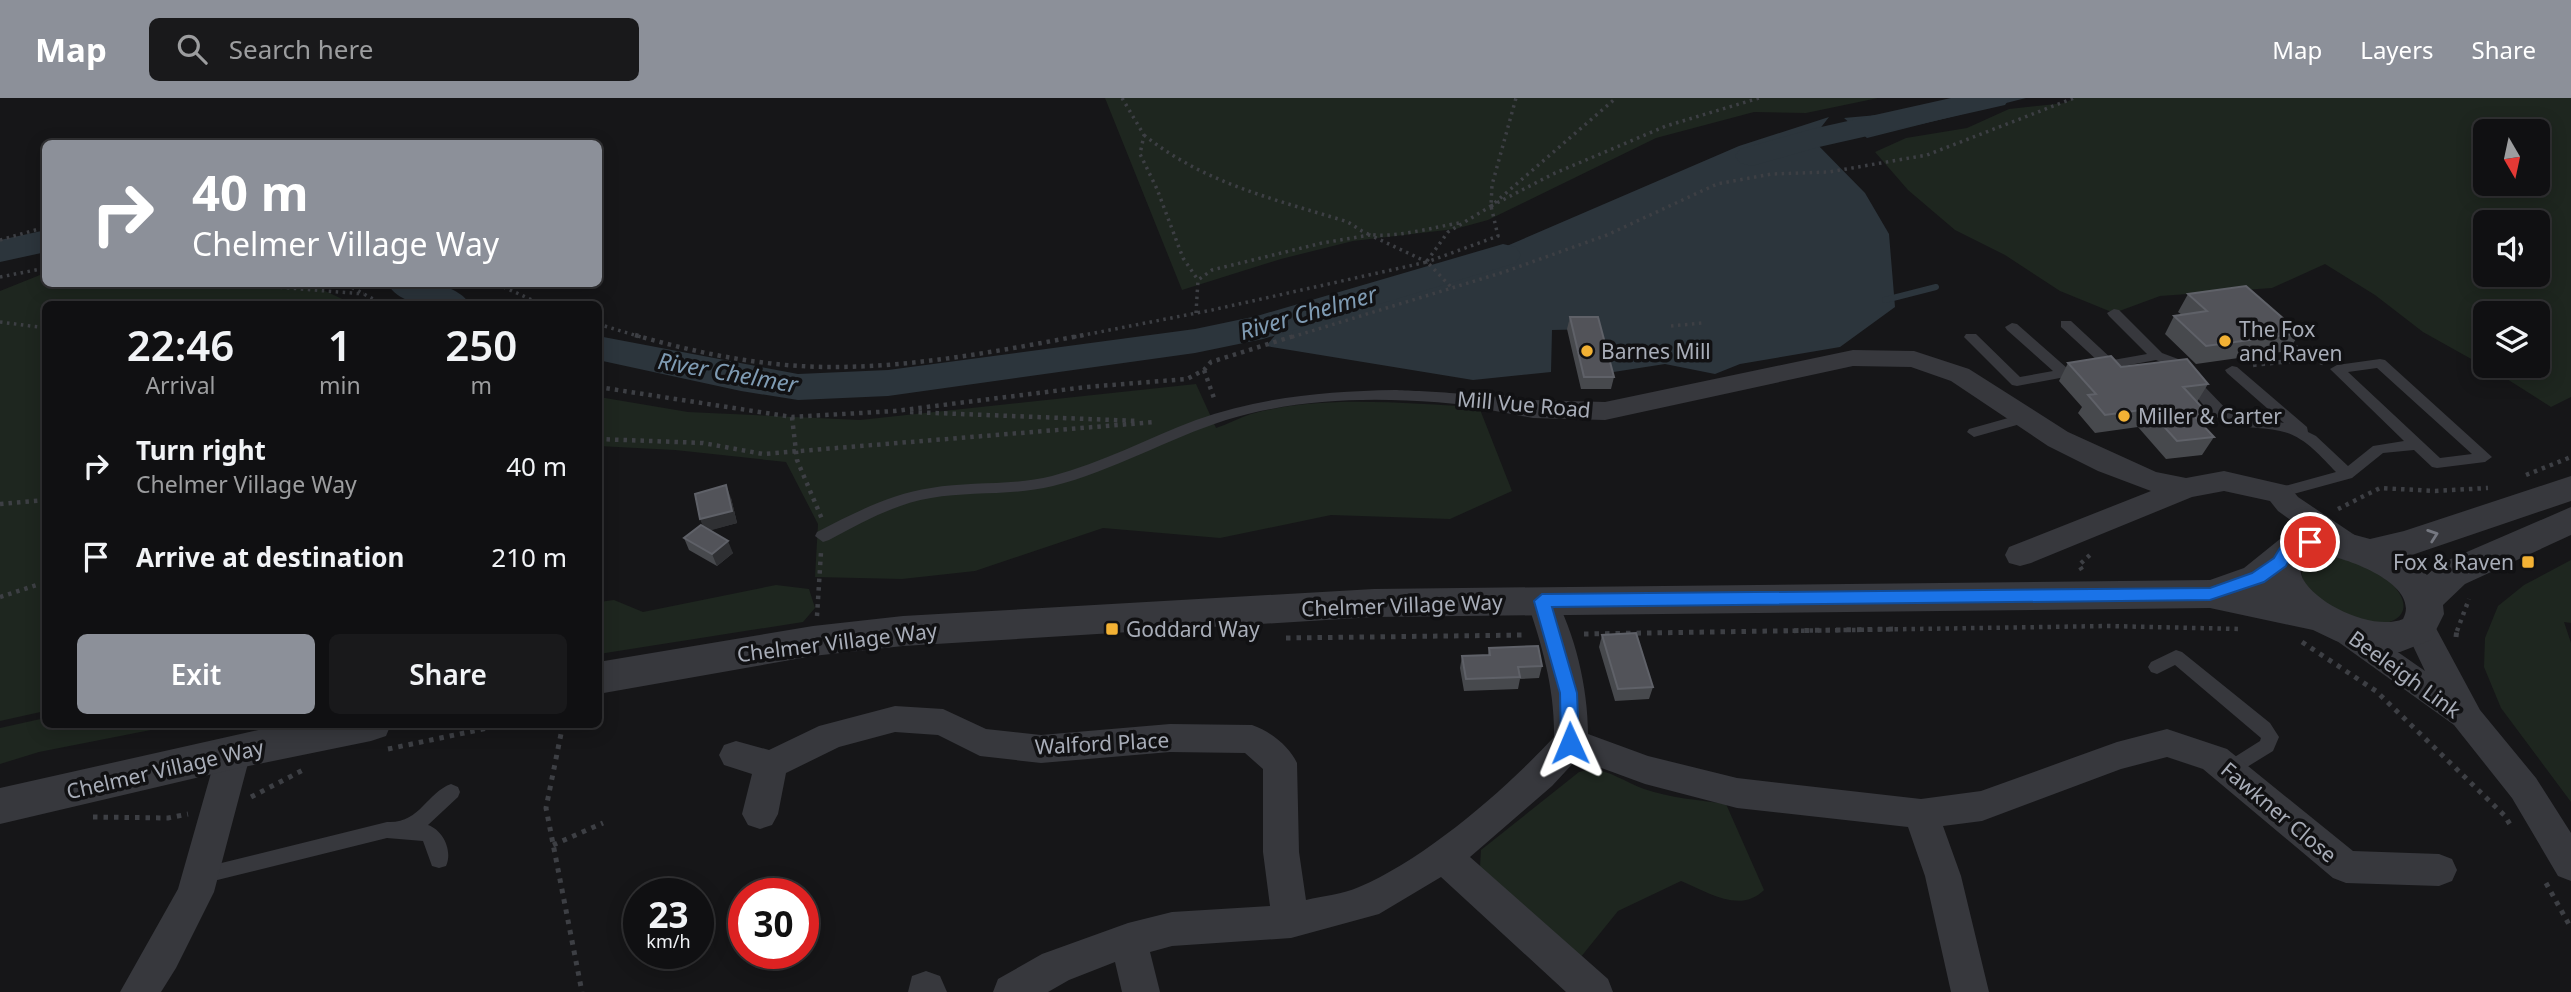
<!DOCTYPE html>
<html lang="en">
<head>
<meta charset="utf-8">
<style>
  body { margin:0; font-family:"Noto Sans",sans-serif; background:#19191b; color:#f1f3f6; height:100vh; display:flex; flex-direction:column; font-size:26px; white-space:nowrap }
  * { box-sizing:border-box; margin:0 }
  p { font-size:23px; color:#9c9d9f }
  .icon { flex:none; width:38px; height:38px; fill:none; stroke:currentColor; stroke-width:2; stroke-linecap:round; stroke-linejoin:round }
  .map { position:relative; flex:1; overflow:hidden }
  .details { position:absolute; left:42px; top:203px; width:560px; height:427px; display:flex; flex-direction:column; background:#101012; border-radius:10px; box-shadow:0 4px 18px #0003,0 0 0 2px #303032 }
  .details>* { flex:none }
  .banner { position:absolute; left:42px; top:42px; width:560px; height:147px; border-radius:10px; box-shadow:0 4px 18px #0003,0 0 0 2px #303032; background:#8c9099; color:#fff; overflow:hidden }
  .needle { width:46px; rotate:171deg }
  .controls { position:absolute; left:2473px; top:21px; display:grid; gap:14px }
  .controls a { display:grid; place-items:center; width:77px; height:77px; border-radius:10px; background:#101012; box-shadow:0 4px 18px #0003,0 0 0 2px #303032; font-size:35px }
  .speed { position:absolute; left:623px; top:780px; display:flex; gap:14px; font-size:35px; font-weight:700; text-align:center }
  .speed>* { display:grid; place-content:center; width:91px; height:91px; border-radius:50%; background:#101012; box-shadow:0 4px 18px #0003,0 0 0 2px #303032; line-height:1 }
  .speed small { font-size:18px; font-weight:400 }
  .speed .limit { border:10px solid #d22; background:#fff; color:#111 }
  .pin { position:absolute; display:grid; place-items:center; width:60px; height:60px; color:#fff; margin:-30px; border:4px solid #fff; border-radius:50%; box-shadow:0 2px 7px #0007 }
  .me { position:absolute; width:77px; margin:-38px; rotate:359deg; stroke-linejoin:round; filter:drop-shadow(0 0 5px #0008) }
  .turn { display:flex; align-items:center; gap:24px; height:147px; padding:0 35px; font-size:32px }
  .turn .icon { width:91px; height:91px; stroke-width:2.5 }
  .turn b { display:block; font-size:49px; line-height:60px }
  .eta { display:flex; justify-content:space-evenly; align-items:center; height:119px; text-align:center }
  .eta b { font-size:42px; font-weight:600; line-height:49px }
  .primary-button { display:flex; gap:14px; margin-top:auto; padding:14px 35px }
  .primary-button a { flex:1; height:80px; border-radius:10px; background:#8c9099; color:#fff; font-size:28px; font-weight:600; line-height:80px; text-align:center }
  .primary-button a+a { background:#19191b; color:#f1f3f6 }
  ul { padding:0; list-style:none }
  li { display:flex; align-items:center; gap:21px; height:91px; padding:0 35px }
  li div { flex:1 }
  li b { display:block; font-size:26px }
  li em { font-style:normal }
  header { display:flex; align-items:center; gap:42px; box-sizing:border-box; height:98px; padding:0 35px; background:#8c9099; color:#fff }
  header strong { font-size:33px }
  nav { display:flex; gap:38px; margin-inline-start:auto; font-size:24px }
  .search { width:490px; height:63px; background:#19191b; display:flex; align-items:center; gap:18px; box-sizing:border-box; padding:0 24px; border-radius:10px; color:#9c9d9f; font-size:26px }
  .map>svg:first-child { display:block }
  .green { fill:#1e261f; fill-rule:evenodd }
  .water { fill:#2c353c }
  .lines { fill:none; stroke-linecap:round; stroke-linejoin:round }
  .stream { stroke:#2c353c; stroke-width:6 }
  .river { fill:#2c353c; fill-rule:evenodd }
  .path-far2 { stroke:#3d3f44; stroke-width:3.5; stroke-dasharray:2.5 4.5; stroke-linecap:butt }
  .path-far1 { stroke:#3d3f44; stroke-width:4.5; stroke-dasharray:3.5 5; stroke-linecap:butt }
  .path { stroke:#3d3f44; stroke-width:5; stroke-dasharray:4.5 6; stroke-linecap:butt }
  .service { fill:#37383d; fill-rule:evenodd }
  .minor { fill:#37383d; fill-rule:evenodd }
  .tertiary { fill:#37383d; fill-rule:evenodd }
  .wall { fill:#47494d }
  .shaded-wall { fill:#2f3033 }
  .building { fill:#525359; stroke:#5f6168; stroke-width:2 }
  .oneway { stroke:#757881 }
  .route { fill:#1a73e8; stroke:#114b97; stroke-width:2 }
  .poi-dot { fill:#f2b134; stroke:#111113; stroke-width:2.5 }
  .labels { text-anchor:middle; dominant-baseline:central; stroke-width:7; stroke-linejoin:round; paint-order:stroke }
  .poi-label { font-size:21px; fill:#a8adb8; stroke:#111113; text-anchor:start }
  .street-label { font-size:21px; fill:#a8adb8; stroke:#111113 }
  .water-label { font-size:23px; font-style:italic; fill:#7f9bb3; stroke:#111113 }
</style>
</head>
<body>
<header>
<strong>Map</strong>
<div class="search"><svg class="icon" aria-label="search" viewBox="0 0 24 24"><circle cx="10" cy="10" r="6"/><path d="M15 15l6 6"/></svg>Search here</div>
<nav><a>Map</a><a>Layers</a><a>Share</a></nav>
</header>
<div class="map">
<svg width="2571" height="894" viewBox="0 0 2571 894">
  <rect width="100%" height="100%" fill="#161618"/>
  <path class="green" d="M1105 0H1878L1806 15 1754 14 1656 40 1488 122 1455 131 1353 143 1281 161 1182 192Z
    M2074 0H2571V299L2551 309 2507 281 2423 234 2375 197 2325 166 2272 190 2160 198 2114 215 2060 193 2005 157 1955 132 1908 92 1875 54 1906 40 1967 30 2009 11 2065 5ZM2485 33H2538V86H2485ZM2485 124H2538V177H2485ZM2485 215H2538V268H2485Z
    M45 175 46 186H310L353 206H46L45 613 0 623V193Z
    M1196 286 1216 330C1228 326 1239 320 1251 316 1323 296 1406 306 1479 309L1512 393 1450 421 1331 417 1220 440 1103 430 975 473 902 481 815 479 818 426 786 364 675 352 599 348V299L688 314 860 322Z
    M2334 457C2348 462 2366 466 2379 474 2383 476 2387 481 2391 485 2425 519 2382 535 2356 521 2343 515 2325 508 2313 499 2310 496 2307 490 2305 486 2293 463 2316 458 2334 457Z
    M2571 462V525L2564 524 2571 545V704L2501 610 2484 569 2485 540 2498 508 2524 487Z
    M776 487 809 491 815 510 803 524 599 556V504L614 502 643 514Z
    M45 620 46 626 176 627 39 654 0 666V630Z
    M1591 671C1611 673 1625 684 1644 691 1670 700 1699 702 1726 706L1764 792C1740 816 1708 794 1681 783L1618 813 1580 860 1480 769 1481 752 1579 674Z"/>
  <path class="water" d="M1964 0H2026L1867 40 1844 20 1911 14Z
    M1829 19 1812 41 1865 95 1889 136 1895 209 1840 249 1740 266 1715 276 1665 266 1607 275 1597 231 1552 232 1551 274 1473 282 1266 248 1290 220 1417 187 1450 172 1445 170 1481 159 1739 48Z"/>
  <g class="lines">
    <path class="stream" d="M1885 202 1936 189
      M1263 229 1290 234"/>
    <path class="river" d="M1951 0H2010L2005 7 1819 49 1752 68 1740 65 1735 58 1740 51 1812 31Z
      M46 132V154L0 164V142Z
      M1503 146 1516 149 1521 157 1516 165 1263 241 1195 255 888 298 798 302 741 293 598 262V238L798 276 888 272 1195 231 1257 218Z
      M388 186C415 186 452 180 470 206 445 208 401 211 388 186Z"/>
    <path class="path-far2" d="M1122 0 1144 37 1140 56 1157 91 1183 160 1198 182
      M1144 37C1204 85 1273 101 1345 123 1353 126 1360 133 1368 136 1392 141 1435 129 1459 125
      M1491 108 1553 76 1666 28 1759 0
      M0 142 46 129
      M1427 163 1448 134 1491 108 1616 0
      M0 179 46 170
      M238 186 364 196
      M346 186 382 206
      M497 186 541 206
      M1196 215 1198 182 1212 172 1322 145 1370 137 1427 164 1498 138 1491 108 1492 87 1516 0
      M0 224 46 230
      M598 226 641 239
      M1671 228 1702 225
      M1074 239 1212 212 1427 164 1452 190
      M1292 239 1504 174 1607 137 1717 86 1772 76 1829 74 1927 57 2074 0"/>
    <path class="path-far1" d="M635 237C696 255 761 268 825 269 911 270 999 253 1084 237
      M2289 243 2308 260
      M2253 267 2309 261 2323 265
      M1204 272 1215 303
      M598 289 792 319 895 313 1086 289 1187 281 1204 272 1211 264 1297 237
      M910 314 1139 323
      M792 319 797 362 822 421
      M598 341 703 345 763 356 1155 324
      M2526 377 2571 359
      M0 406 46 402
      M2338 411 2380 390 2435 393 2488 390
      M2082 472 2079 467 2091 456
      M0 499 46 484
      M817 518 821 454
      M1784 533 2108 528 2240 531
      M2457 533 2469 501"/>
    <path class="path" d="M1584 536 1899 531
      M2456 539 2457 531
      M1286 540 1526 537
      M2302 544 2376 593 2505 718 2512 730
      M563 626 546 710 582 894
      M388 651 507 626
      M251 699 305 671
      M93 719 168 720 188 716
      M553 747 603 725
      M2546 785 2571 830"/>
    <path class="service" d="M2114 211 2119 212 2162 255 2178 261 2229 314 2247 319 2284 325 2227 275 2225 272 2232 268 2237 269 2307 329 2308 334 2316 338 2348 368 2373 348 2404 343 2330 271 2337 267 2380 261 2385 262 2492 359 2485 364 2437 370 2432 369 2414 352 2383 355 2352 380 2279 400 2271 395 2274 391 2336 374C2321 359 2306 340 2284 334 2264 328 2240 332 2220 321 2196 307 2185 273 2156 262L2017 288 2012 287 1964 239 1966 236H1976L2020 279 2053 273 2007 232 2005 229 2012 225 2017 226 2067 270 2099 264 2061 229V223H2071L2113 262 2147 256 2109 218 2107 215ZM2377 270 2472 356 2440 360 2348 274Z
      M1395 292C1415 293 1496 295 1507 306L1500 311C1409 299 1315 295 1226 322 1167 341 1113 373 1053 388 1013 398 971 393 931 400 894 406 861 425 829 442L823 444 815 438 817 434C854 415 890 396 931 390 971 383 1013 388 1052 378 1102 365 1148 340 1196 322 1261 299 1327 293 1395 292Z
      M2026 315 2031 317 2033 320 2031 323 1974 339 1967 334 1969 331Z
      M2176 552 2182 554 2270 625 2279 639 2273 653 2234 677 2228 680 2222 677 2219 672 2222 667 2260 643 2261 640 2175 567 2157 576 2151 574 2148 569 2151 564Z
      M451 686 458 689 460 694 458 699 428 727C443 732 453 753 446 768L439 770 432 768 423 743 387 740 201 786 194 784 191 778 194 772 201 770 387 724C420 726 426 695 451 686Z"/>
    <path class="minor" d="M1853 252 1914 253 1969 271 2068 334 2156 374 2186 380 2224 373 2289 388 2298 399 2359 440 2363 448 2359 456 2348 459 2337 456 2278 413 2270 403 2224 393 2192 399 2031 465 2020 468 2009 465 2005 457 2009 449 2151 393 2098 373 2048 348 1951 283 1911 269 1853 268 1605 322 1533 320 1490 312 1487 306 1490 300 1500 297 1533 302 1605 304Z
      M1542 491 1553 495C1575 535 1588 590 1588 636L1648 658 1737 680 1921 701 1981 693 2117 644 2167 631 2227 651 2353 753 2439 756 2452 761 2457 772 2452 783 2439 788 2346 785 2333 780 2203 671 2167 659 2121 671 1982 723 1943 728 1961 778 1989 894H1951L1925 778 1908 729 1737 710 1645 686 1577 661 1552 688 1470 759 1608 881 1613 894H1566L1441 779 1379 816 1291 840 1172 848 1150 854 1160 894H1122L1115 864 1069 882 1048 894H993L998 881 1042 856 1128 825 1172 814 1270 808 1263 754V671L1245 655 1170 654 1041 665 980 658 938 637 895 634 839 649 786 675 778 716 772 727 760 731 748 727 742 716 752 676 724 667 719 657 724 647 736 643 769 652 819 628 895 608 943 611 986 631 1041 637 1170 626 1252 627C1270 633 1289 648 1297 665L1299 754 1306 802C1323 798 1343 796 1359 789 1425 761 1505 692 1554 639 1555 592 1542 547 1527 503L1531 495Z
      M2420 517 2431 521 2480 612 2536 680 2571 735V783L2558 778 2512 700 2454 627 2330 538 2325 530 2330 522 2341 518 2352 522 2425 573 2404 529 2409 521Z
      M234 640 246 644 251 654 214 794 176 870 161 894H120L178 791 217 654 222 644Z
      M926 873 940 878 947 894H908L912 878Z"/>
    <path class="tertiary" d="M2571 378V403L2406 459 2427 477 2439 466 2571 409V437L2465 486 2443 507 2444 516 2431 542 2400 554H2376L2336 543 2313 532 2210 510 1374 519 903 548 813 558 598 596V564L813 528 903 518 1374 491 2210 482 2244 470 2280 441 2305 432 2333 431 2370 441 2404 433ZM2319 456C2343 458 2422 486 2403 521 2375 533 2318 508 2303 481 2301 477 2300 470 2299 465L2306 459Z
      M285 626H391L386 638 371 643 234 671 0 726V690Z"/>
  </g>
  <path class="wall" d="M2188 196 2300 235 2288 253 2196 266 2165 236 2174 218 2182 217 2178 214Z
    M1570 219 1614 279 1611 291H1581L1567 231Z
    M2068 265 2121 269 2208 286 2197 304 2210 318 2204 328 2214 339 2202 357 2166 361 2138 329 2095 335 2078 315 2082 309 2059 283Z
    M731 400 737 425 710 432 733 455 717 468 689 452 684 440 702 428Z
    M1602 537 1653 589 1649 601 1615 603 1599 549Z
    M1489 550 1542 568 1539 580 1520 581 1518 591 1464 593 1460 570 1462 558 1488 557Z"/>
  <path class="shaded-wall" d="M726 387 731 400 737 425 705 434 700 421Z
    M728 443 733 455 717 468 712 456Z"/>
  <path class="building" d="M2246 188 2300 235 2206 248 2174 218 2207 213 2188 196Z
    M1570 219H1598L1614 279H1584Z
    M2111 258 2121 269 2187 261 2208 286 2183 289 2210 318 2196 320 2214 339 2177 343 2148 311 2105 317 2088 297 2096 296 2068 265Z
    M726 387 732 413 700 421 695 396Z
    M701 427 728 443 712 456 684 440Z
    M1636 535 1653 589 1618 591 1602 537Z
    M1538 548 1542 568 1518 569 1520 579 1466 581 1462 558 1490 557 1489 550Z"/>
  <defs><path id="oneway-chevron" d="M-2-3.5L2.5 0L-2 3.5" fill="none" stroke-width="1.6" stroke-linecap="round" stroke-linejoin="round" transform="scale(1.75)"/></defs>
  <use class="oneway" href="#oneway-chevron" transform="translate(2433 437) rotate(-19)"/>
  <path class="route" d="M2310 438 2318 444 2316 448 2291 458 2286 468 2264 484 2210 502 1552 509 1577 595 1579 645 1577 650 1570 652 1564 650 1561 645 1560 595 1534 503 1542 496 2210 490 2252 475 2274 460 2280 450 2290 444Z"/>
  <g class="poi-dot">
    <circle cx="2225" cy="243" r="7"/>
    <circle cx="1587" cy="253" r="7"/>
    <circle cx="2124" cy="318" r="7"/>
    <rect x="2521" y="457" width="14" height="14" rx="3.5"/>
    <rect x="1105" y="524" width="14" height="14" rx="3.5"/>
  </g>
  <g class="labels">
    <g class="poi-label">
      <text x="2239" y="231">The Fox<tspan x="2239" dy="24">and Raven</tspan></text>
      <text x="1601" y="253">Barnes Mill</text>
      <text x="2138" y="318">Miller &amp; Carter</text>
      <text x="2514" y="464" text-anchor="end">Fox &amp; Raven</text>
      <text x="1126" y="531">Goddard Way</text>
    </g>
    <g class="street-label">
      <text transform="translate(1524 306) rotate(5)">Mill Vue Road</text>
      <text transform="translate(1402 507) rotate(-2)">Chelmer Village Way</text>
      <text transform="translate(837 544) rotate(-7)">Chelmer Village Way</text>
      <text transform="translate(2405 576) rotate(36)">Beeleigh Link</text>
      <text transform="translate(1102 645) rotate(-3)">Walford Place</text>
      <text transform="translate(165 671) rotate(-13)">Chelmer Village Way</text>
      <text transform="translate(2279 714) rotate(40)">Fawkner Close</text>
    </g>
    <g class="water-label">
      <text transform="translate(1308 214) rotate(-16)">River Chelmer</text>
      <text transform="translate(728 274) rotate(10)">River Chelmer</text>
    </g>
  </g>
</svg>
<div class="controls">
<a><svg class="needle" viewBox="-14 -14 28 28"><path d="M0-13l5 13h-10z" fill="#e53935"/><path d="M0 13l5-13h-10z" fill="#9c9d9f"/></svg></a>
<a><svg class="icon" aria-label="sound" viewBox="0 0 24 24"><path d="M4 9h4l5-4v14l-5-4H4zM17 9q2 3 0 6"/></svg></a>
<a><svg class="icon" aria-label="layers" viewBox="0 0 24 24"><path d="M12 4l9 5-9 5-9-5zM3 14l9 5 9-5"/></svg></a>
</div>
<div class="speed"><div>23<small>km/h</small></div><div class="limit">30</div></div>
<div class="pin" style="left:2310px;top:444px;background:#d93025"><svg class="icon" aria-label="arrive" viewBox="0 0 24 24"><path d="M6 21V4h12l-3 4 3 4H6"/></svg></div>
<svg class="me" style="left:1570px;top:645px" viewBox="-20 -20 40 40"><path d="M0-17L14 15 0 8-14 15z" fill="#1a73e8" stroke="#fff" stroke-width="4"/></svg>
<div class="banner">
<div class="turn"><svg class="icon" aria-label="right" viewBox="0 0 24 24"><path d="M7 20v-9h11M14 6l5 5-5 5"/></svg><div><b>40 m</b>Chelmer Village Way</div></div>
</div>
<section class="details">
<div class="eta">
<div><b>22:46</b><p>Arrival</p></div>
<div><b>1</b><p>min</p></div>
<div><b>250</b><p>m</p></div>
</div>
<ul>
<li><svg class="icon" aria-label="right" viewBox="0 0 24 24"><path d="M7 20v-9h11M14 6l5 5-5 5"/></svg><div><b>Turn right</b><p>Chelmer Village Way</p></div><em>40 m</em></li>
<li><svg class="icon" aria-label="arrive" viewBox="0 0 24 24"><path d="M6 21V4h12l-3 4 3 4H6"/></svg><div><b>Arrive at destination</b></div><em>210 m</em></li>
</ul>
<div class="primary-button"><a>Exit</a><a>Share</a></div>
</section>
</div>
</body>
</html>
